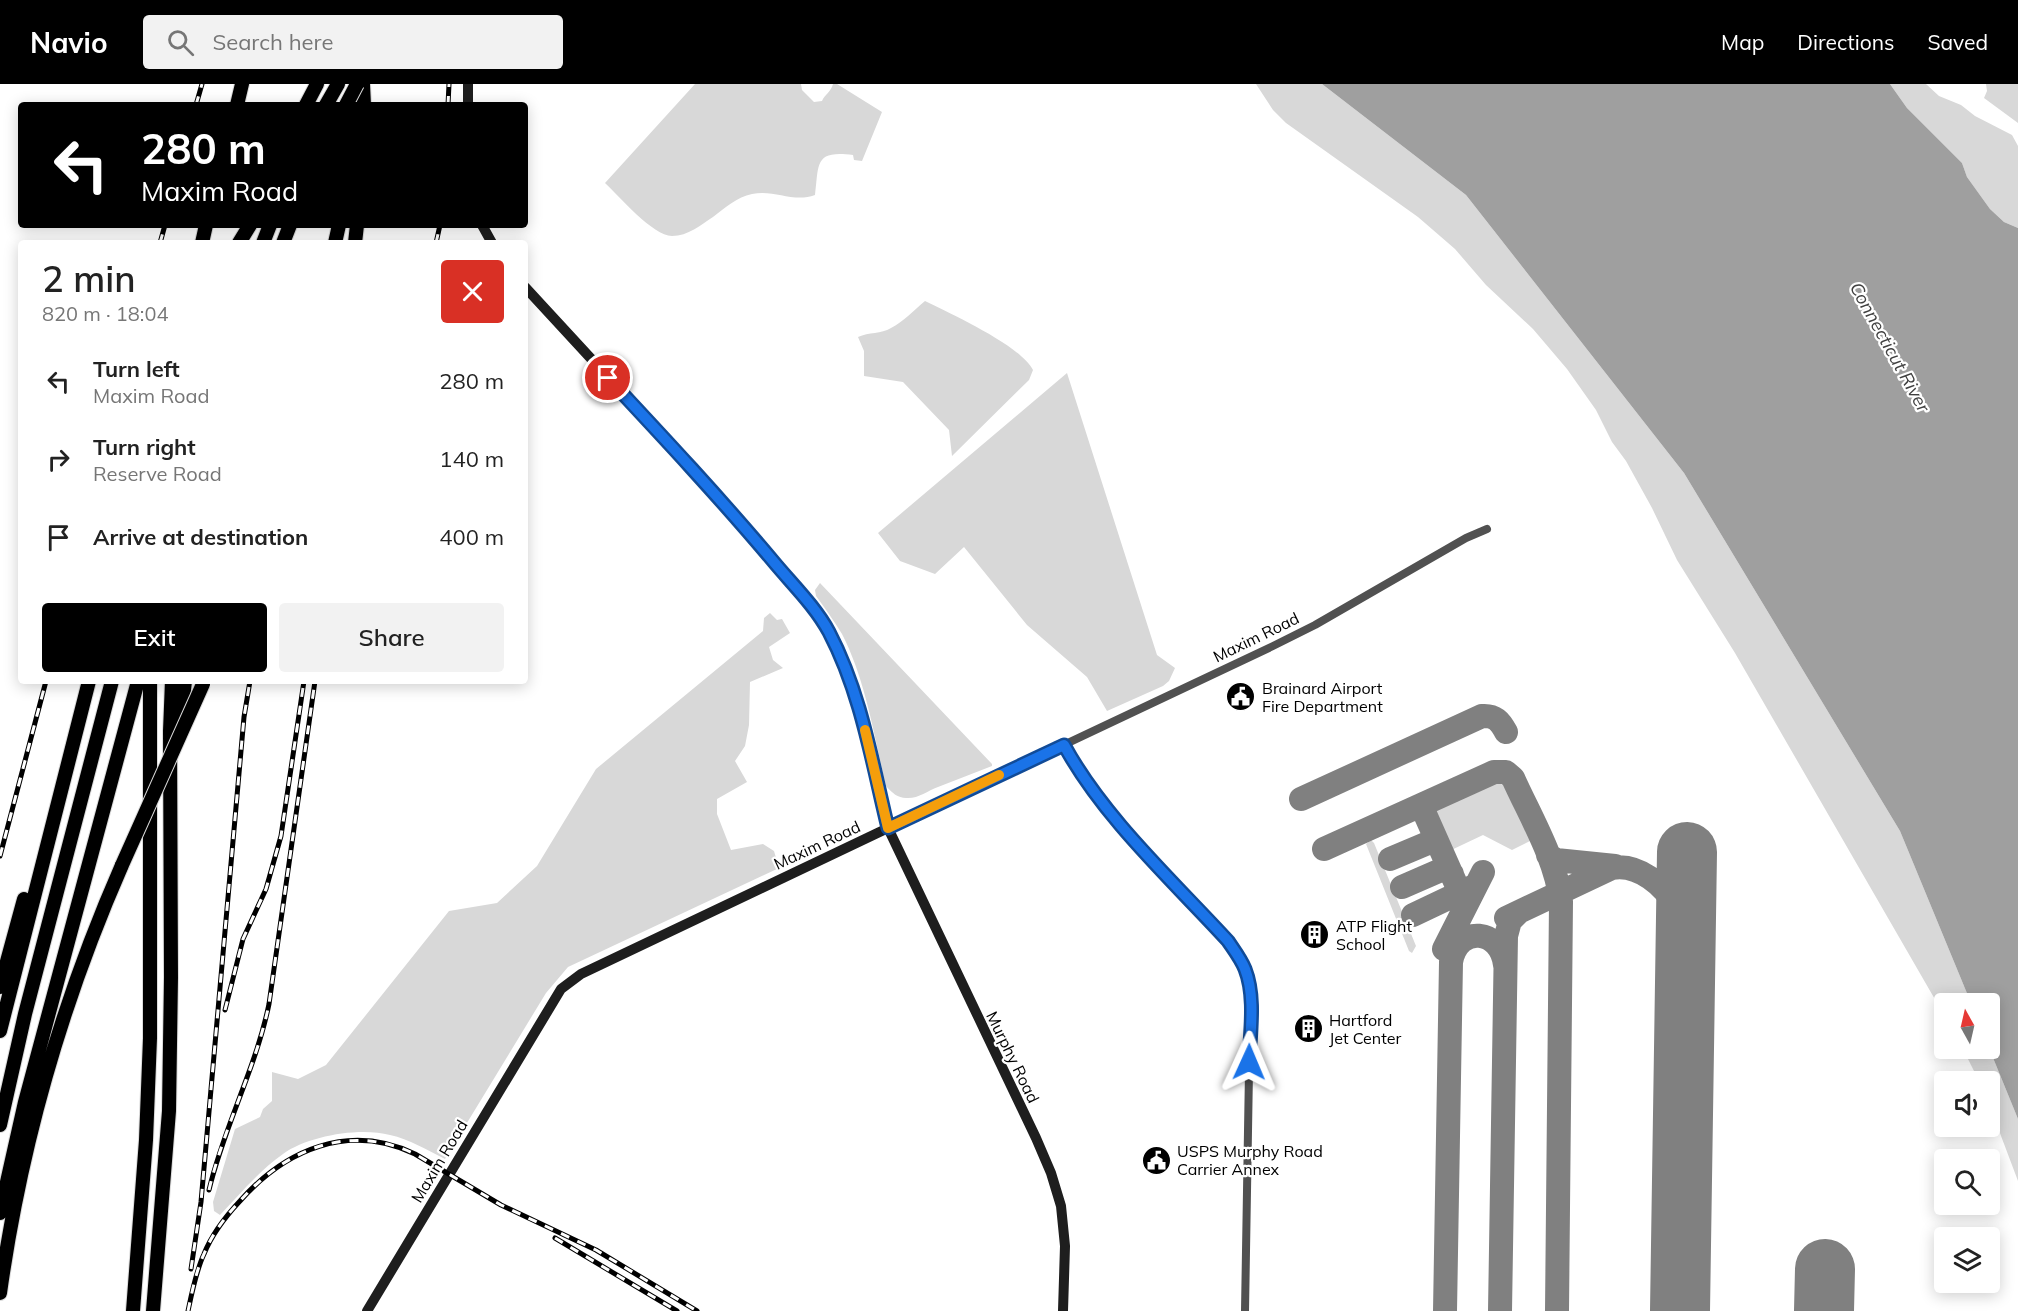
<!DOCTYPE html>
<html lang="en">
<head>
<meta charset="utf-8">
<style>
  body { margin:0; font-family:Mulish,sans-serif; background:#f2f2f2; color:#222; height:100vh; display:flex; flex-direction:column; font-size:22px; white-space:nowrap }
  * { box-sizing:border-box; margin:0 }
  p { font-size:20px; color:#767676 }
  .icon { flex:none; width:33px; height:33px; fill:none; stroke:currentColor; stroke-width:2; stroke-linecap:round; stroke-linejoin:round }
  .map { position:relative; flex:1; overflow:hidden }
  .side { position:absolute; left:18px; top:156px; width:510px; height:444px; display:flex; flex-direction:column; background:#fff; border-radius:6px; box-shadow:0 3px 15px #0003 }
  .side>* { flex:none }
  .guide { position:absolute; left:18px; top:18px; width:510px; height:126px; border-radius:6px; box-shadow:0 3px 15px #0003; background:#000; color:#fff; overflow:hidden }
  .needle { width:39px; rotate:352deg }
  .buttons { position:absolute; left:1934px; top:909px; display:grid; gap:12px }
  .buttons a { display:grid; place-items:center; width:66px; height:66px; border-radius:6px; background:#fff; box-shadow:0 3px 15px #0003; font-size:30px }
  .pin { position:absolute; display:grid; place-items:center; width:51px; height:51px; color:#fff; margin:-26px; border:3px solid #fff; border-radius:50%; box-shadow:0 2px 6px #0007 }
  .me { position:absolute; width:66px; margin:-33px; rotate:1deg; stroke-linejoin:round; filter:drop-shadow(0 0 4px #0008) }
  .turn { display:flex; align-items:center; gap:21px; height:126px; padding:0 24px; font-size:27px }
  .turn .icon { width:78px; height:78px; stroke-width:2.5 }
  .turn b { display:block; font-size:42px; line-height:51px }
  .round { display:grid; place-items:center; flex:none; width:63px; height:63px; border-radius:6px; background:#f2f2f2 }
  .overview { display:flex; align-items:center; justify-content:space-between; height:102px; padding:0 24px }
  h1 { font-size:36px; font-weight:600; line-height:45px }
  .cta { display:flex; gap:12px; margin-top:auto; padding:12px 24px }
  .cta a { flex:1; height:69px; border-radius:6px; background:#000; color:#fff; font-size:24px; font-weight:600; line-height:69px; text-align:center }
  .cta a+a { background:#f2f2f2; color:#222 }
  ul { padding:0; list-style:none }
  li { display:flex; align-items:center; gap:18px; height:78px; padding:0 24px }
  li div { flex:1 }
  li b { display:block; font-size:22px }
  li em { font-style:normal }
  header { display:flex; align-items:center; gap:36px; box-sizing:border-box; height:84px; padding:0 30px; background:#000; color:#fff }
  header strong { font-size:28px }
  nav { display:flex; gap:33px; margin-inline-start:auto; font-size:21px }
  .search { width:420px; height:54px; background:#f2f2f2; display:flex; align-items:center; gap:15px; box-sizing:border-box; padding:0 21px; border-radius:6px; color:#767676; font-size:22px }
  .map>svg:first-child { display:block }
  .green { fill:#d8d8d8 }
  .water { fill:#9f9f9f }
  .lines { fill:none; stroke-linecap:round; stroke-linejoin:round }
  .taxiway { stroke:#808080; stroke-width:24 }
  .runway { stroke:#808080; stroke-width:60 }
  .highway-casing { stroke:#dbdbdb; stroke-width:16 }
  .street { stroke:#515151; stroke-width:8 }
  .secondary { stroke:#1e1e1e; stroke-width:10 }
  .highway { stroke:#000; stroke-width:14 }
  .rail-casing { stroke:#000; stroke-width:5 }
  .rail { stroke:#fff; stroke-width:3; stroke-dasharray:9; stroke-linecap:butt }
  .highway-bridge-casing { stroke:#dbdbdb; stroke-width:16; stroke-linecap:butt }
  .highway-bridge { stroke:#000; stroke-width:14 }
  .route-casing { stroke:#114b97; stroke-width:15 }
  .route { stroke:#1a73e8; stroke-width:10 }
  .slow { stroke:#f59e0b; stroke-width:10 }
  .labels { text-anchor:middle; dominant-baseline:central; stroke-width:4.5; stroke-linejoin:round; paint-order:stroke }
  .street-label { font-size:16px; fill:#000; stroke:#fff }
  .poi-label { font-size:16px; fill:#000; stroke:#fff; text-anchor:start }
  .water-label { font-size:18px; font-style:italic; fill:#404040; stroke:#fff }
</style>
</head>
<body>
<header>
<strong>Navio</strong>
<div class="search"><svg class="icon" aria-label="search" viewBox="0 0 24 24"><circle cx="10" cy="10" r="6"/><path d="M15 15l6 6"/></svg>Search here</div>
<nav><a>Map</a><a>Directions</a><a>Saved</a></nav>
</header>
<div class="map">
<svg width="2018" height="1227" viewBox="0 0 2018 1227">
  <rect width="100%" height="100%" fill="#fff"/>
  <path class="green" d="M695 0H801L802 6 814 18 822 17C825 10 831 8 833 0H837L882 28 862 77 854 76 853 71C814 66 819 80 815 111 793 119 774 105 752 110 737 113 725 124 713 133 701 141 688 152 672 152 653 152 619 112 605 99Z
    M1256 0H1322L1466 111 1684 389 1900 747 1971 919 1944 920V931L1735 569 1677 476 1652 424 1626 377 1612 358 1596 326 1567 285 1533 245 1486 201 1455 165 1418 133 1286 39 1273 26Z
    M1890 0H1926L1939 12 1961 21 1975 32 2012 51 2018 62V144L2004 138 1990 125 1967 93 1962 79 1907 24Z
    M1986 0H2018V39L1984 14 1987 7Z
    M925 217C951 230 1020 261 1033 286L1029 296 952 372 949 346 903 298 864 292V267L858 253C869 248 881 250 891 244 903 238 914 226 925 217Z
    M1067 289 1157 571 1175 584 1169 597 1163 602 1107 627 1087 593 1027 541 964 463 935 490 900 477 878 449Z
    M820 499 992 680V682C974 689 956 696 938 703 927 707 918 715 906 714 898 714 892 709 886 702 874 652 866 597 842 550 834 537 825 524 816 512L815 506Z
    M770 529 777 536 782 535 790 549 769 563 773 576 783 584 750 598 749 641 745 662 735 677 747 698 717 715V730L731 766 763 760 774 767 779 784 568 883 546 909 445 1075C427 1066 409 1055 390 1051 359 1043 308 1052 283 1070 259 1087 240 1110 220 1131L214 1127 213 1118 235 1045 260 1033 263 1025 272 1017V988L298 995 326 981 449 827 497 819 537 782 596 685 763 547 764 534Z
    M1494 698 1504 701 1508 705 1532 756 1512 766 1483 751 1445 769C1439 757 1426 738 1431 726L1487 699Z
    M1371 756 1374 759 1416 862 1412 869 1409 867 1366 760Z
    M1989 964 2018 1035V1097L1989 1020V998L1979 997 1963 965Z"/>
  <path class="water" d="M1322 0H1890L1907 24 1962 79 1967 93 1990 125 2004 138 2018 144V1035L1989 964V920L1971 919 1900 747 1684 389 1466 111Z"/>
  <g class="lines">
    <path class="taxiway" d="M1301 715 1482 632C1495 631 1500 637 1506 648
      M1421 721 1464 818V823
      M1324 765 1494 688H1506L1513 694C1531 734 1556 775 1561 818L1557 1227
      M1548 771 1556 776 1615 782
      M1390 775 1428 759 1433 758 1439 763
      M1402 803 1441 786H1446L1452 790
      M1413 831 1474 802
      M1506 834 1612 784C1638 779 1666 802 1676 824 1682 836 1683 848 1685 861
      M1444 865 1483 788
      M1445 1227 1451 878C1458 840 1501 845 1505 881
      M1500 1227 1506 852 1510 837 1519 828"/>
    <path class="runway" d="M1680 1227 1687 768
      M1824 1227 1825 1185"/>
    <defs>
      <path id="highway" d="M363 0 364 21
        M237 21 242 0
        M306 21 317 0
        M326 21 338 0
        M202 159 206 141
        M239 159 250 141
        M263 159 270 141
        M283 159 290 141
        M335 159 339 141
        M355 159 357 141
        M179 650 185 597
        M0 903 24 815
        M0 947 89 597
        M0 1041 25 930 112 597
        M0 1129 25 1018 138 597
        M0 1209C21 1059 61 920 122 781
        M133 1227 146 1056 150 954V597
        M153 1227 169 1027 171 893 170 647 172 597"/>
    </defs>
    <use href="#highway" class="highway-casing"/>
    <path class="street" d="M1064 661 1088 701 1116 735 1229 859C1246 882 1249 898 1250 927L1245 1227
      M888 744 1273 562 1315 541 1466 454 1487 445"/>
    <path class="secondary" d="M468 21V0
      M482 141 492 159
      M525 203 726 421 809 519 828 546 846 583 858 619 888 744 1036 1054 1051 1089 1061 1122 1065 1162 1063 1227
      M367 1227 561 905 581 890 888 744"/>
    <use href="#highway" class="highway"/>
    <defs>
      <path id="rail" d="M196 21 202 0
        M448 21 449 0
        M160 159 165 141
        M436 159 440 141
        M0 772 46 597
        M225 926 243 855 266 805 281 752 304 597
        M209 1106C224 1042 256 984 269 920L315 597
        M555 1154 677 1227
        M191 1185 201 1118 244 633 250 597
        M188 1227C192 1208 196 1187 204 1170 212 1150 225 1133 240 1117 285 1066 348 1038 415 1070L501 1121 596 1166 697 1227"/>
    </defs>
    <use href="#rail" class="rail-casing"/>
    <use href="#rail" class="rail"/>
    <defs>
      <path id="highway-bridge" d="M346 21 357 0
        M122 781 203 600"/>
    </defs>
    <use href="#highway-bridge" class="highway-bridge-casing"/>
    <use href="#highway-bridge" class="highway-bridge"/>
  </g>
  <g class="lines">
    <defs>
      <path id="route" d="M608 294C664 354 720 414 773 477 792 500 815 522 829 548 861 609 872 678 888 744L1064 661C1103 733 1172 796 1228 857 1234 866 1241 875 1245 885 1256 913 1250 949 1249 978"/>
    </defs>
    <use href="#route" class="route-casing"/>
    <use href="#route" class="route"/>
    <path class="slow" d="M865 646 888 744 999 691"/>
  </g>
  <defs>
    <symbol id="civic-disc" viewBox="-11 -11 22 22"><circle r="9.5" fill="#000" stroke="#fff"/><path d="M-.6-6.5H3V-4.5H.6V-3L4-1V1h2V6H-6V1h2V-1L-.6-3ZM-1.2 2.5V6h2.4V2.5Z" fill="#fff"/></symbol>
    <symbol id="building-disc" viewBox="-11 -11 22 22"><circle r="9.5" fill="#000" stroke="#fff"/><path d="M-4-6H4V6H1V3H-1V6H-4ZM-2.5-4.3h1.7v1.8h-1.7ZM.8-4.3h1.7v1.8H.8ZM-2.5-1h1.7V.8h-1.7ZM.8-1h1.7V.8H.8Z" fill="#fff"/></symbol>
  </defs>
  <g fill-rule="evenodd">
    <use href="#civic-disc" x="1224" y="596" width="33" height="33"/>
    <use href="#building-disc" x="1298" y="834" width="33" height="33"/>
    <use href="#building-disc" x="1292" y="928" width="33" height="33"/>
    <use href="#civic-disc" x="1140" y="1060" width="33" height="33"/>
  </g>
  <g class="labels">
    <g class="street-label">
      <text transform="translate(1256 553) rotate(-26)">Maxim Road</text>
      <text transform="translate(817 761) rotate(-25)">Maxim Road</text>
      <text transform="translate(1013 973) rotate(64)">Murphy Road</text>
      <text transform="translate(439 1077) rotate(-59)">Maxim Road</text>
    </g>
    <g class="poi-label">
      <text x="1262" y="604">Brainard Airport<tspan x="1262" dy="18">Fire Department</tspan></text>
      <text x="1336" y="842">ATP Flight<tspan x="1336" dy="18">School</tspan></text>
      <text x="1329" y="936">Hartford<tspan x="1329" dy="18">Jet Center</tspan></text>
      <text x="1177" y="1067">USPS Murphy Road<tspan x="1177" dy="18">Carrier Annex</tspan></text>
    </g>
    <g class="water-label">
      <text transform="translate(1890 263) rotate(61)">Connecticut River</text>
    </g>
  </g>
</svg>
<div class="buttons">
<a><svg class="needle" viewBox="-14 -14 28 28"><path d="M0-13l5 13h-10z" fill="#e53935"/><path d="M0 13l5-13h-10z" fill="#767676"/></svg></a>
<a><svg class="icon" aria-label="sound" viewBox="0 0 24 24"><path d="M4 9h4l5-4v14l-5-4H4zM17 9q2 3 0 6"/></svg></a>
<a><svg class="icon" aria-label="search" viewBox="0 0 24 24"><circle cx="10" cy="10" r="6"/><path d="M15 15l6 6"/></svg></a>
<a><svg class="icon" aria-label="layers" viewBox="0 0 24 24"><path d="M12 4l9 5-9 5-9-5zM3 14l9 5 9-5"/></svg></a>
</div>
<div class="pin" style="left:608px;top:294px;background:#d93025"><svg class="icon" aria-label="arrive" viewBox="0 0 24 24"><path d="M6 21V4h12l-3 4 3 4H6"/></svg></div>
<svg class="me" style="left:1249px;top:978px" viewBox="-20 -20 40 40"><path d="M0-17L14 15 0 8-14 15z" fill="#1a73e8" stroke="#fff" stroke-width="4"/></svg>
<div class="guide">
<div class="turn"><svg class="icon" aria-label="left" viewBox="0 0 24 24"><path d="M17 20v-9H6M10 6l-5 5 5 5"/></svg><div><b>280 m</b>Maxim Road</div></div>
</div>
<section class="side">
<div class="overview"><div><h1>2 min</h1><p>820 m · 18:04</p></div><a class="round" style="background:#d93025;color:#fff"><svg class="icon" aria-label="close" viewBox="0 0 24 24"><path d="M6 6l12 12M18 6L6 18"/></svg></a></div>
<ul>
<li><svg class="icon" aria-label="left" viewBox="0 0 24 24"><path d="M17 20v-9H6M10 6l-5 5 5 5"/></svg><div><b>Turn left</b><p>Maxim Road</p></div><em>280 m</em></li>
<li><svg class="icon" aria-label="right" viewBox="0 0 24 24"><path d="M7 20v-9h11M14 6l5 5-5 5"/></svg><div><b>Turn right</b><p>Reserve Road</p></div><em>140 m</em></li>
<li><svg class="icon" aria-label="arrive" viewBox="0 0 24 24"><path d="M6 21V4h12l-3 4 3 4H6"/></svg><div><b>Arrive at destination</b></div><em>400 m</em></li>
</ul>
<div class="cta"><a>Exit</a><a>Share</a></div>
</section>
</div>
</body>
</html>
